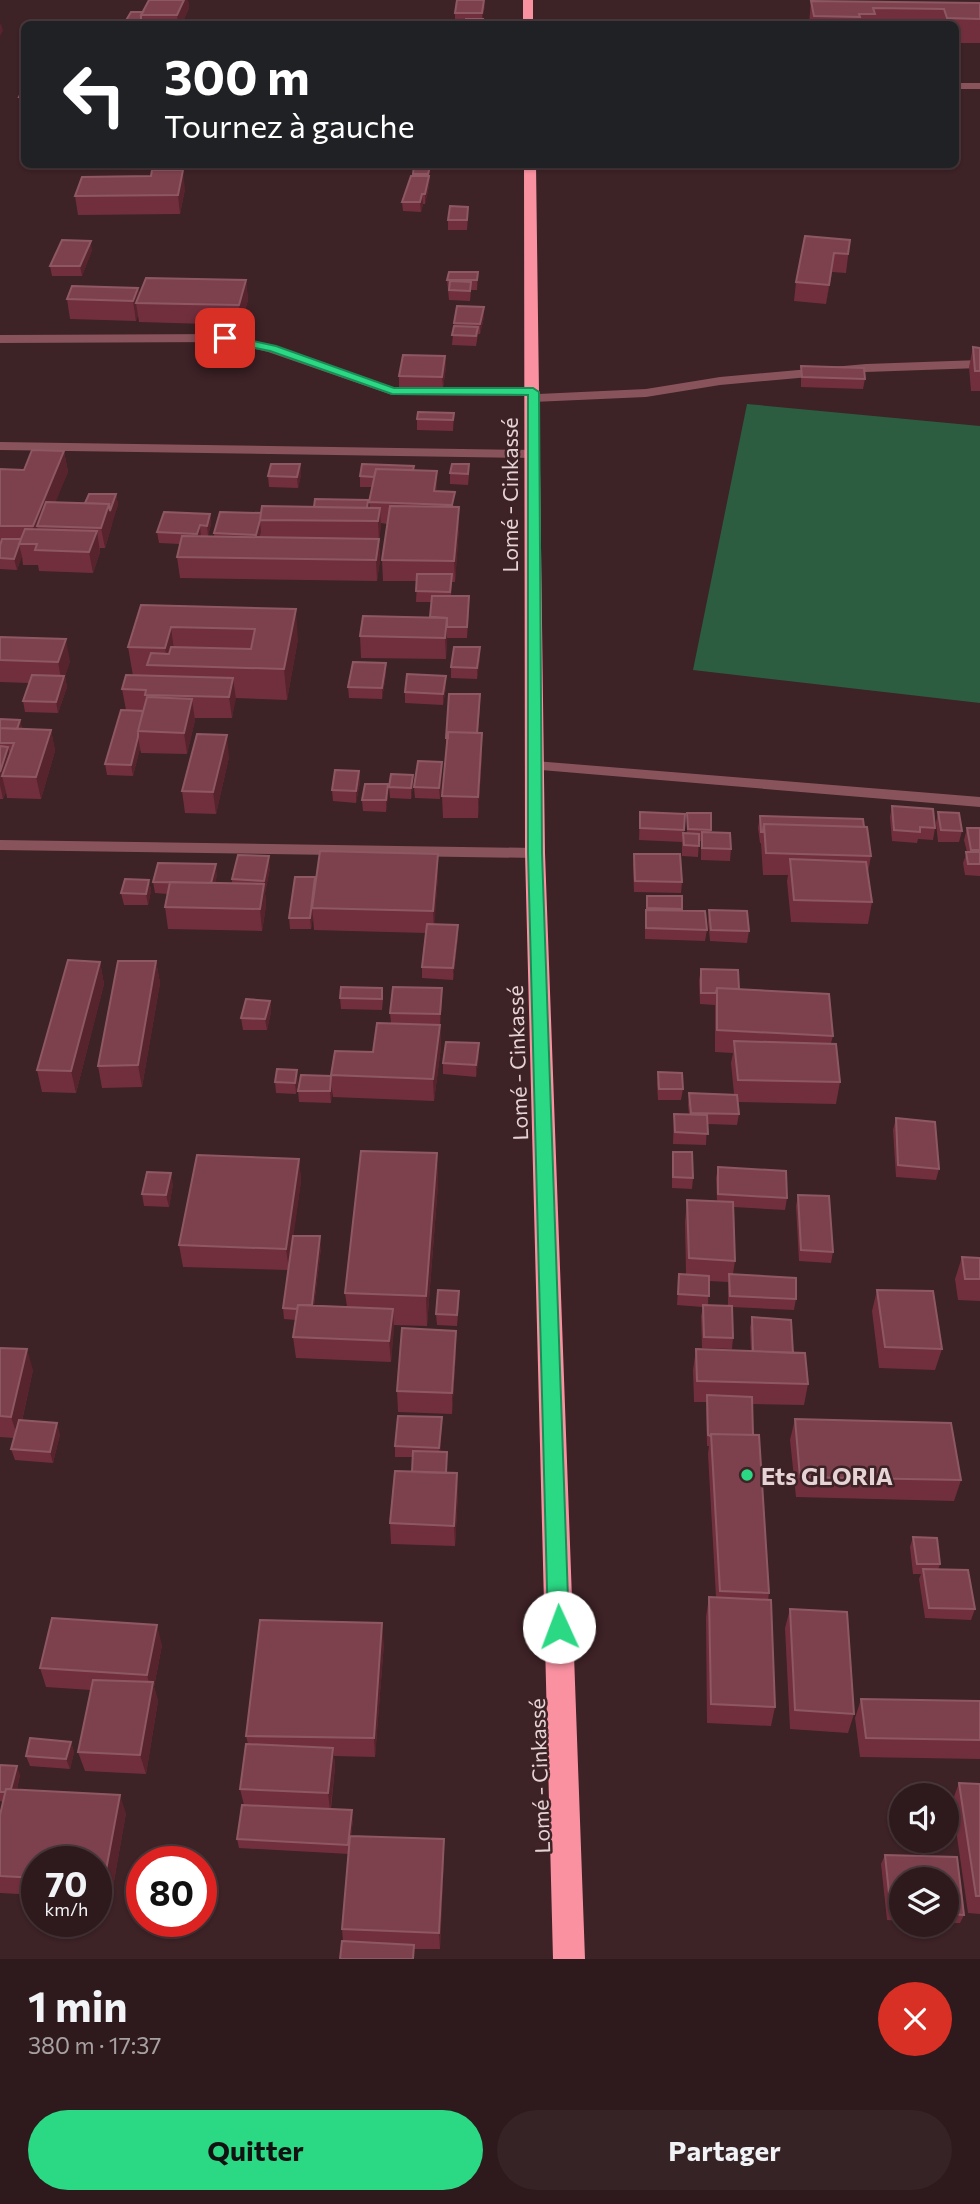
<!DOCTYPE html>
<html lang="fr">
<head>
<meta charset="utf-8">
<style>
  body { margin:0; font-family:Commissioner,sans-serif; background:#362325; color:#f1f3f6; height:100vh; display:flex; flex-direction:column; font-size:26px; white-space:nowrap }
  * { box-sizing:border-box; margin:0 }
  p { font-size:23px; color:#a7a1a3 }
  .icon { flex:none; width:38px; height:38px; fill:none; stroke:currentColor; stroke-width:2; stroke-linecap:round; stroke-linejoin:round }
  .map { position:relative; height:1959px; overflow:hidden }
  .drawer { display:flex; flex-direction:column; background:#2e1a1c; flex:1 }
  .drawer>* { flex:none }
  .top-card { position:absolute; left:21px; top:21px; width:938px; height:147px; border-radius:10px; box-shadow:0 2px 5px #0004,0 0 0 2px #49383b; background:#202124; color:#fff; overflow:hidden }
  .fabs { position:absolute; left:889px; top:1783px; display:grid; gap:14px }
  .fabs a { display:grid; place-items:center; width:70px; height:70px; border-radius:50%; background:#2e1a1c; box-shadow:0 2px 5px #0004,0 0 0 2px #49383b; font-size:35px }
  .speed { position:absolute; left:21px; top:1846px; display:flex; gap:14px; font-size:35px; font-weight:700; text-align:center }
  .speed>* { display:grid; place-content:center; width:91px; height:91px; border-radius:50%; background:#2e1a1c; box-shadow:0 2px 5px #0004,0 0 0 2px #49383b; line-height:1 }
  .speed small { font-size:18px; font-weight:400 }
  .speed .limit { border:10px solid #d22; background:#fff; color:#111 }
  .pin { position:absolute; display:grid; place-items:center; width:60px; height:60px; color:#fff; margin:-30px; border-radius:14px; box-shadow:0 4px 10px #0006 }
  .me { position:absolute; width:77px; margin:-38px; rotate:358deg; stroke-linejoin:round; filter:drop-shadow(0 0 5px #0008) }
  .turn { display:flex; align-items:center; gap:24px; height:147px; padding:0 28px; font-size:32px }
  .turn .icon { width:91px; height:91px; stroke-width:2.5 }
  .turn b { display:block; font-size:49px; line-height:60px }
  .round { display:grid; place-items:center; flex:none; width:74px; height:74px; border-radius:37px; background:#362325 }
  .headline { display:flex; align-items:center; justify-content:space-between; height:119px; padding:0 28px }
  h1 { font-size:42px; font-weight:700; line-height:52px }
  .cta { display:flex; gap:14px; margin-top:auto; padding:14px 28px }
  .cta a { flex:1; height:80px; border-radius:42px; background:#2bd884; color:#111; font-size:28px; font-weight:700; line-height:80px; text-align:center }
  .cta a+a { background:#362325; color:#f1f3f6 }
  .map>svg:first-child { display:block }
  .green { fill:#2c5d40 }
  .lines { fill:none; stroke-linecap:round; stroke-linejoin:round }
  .minor { fill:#89535b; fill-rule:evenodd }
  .highway { fill:#fa91a1; fill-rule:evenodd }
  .wall { fill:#712f3d; fill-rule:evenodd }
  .shaded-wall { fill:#57232d }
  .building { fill:#7d414e; stroke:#8e5863; stroke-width:2 }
  .route { fill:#2bd884; stroke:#1c8c56; stroke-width:2 }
  .poi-dot { fill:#2bd884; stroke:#3d2226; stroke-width:2.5 }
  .labels { text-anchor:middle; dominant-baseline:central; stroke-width:5; stroke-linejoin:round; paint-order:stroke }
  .street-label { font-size:21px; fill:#e6d3d5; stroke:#3d2226 }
  .near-poi-label { font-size:24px; font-weight:bold; fill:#e6d3d5; stroke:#3d2226; text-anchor:start }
</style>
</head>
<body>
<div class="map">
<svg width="980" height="1959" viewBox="0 0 980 1959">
  <rect width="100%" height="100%" fill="#3d2226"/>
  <path class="green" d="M747 404 980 426V703L693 670Z"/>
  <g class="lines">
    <path class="minor" d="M956 83H980V89H956Z
      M224 334 276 346 393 387 533 388 537 389 538 394 646 389 720 377 866 364 980 360V368L866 372 720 385 646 397 533 402 529 401 528 396 392 395 268 352 224 342 0 343V335Z
      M0 442 533 450 539 454 533 458 0 450Z
      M535 761 980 797V807L529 769 527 766Z
      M0 840 535 848 543 853 535 858 0 850Z"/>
    <path class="highway" d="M523 0H533V24H523Z
      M524 164H536L545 853 585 1959H553L525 853Z"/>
  </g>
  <path class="wall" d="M149 0H188L189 8 182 24H126L125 22 143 12Z
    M811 1 980 3V43H956V24H941L944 9 941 24H809Z
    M485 6 482 19 483 24H459H466V21H455V13Z
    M24 89V106H21L19 97Z
    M414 166 430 167 429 186 425 204H423L421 212 403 211 402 202 413 176Z
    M185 189 180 214 78 215 75 196Z
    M468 216 467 230H448V220Z
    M850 240 846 273 832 272 826 304 794 301 796 282Z
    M92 250 82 276H52L50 266Z
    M478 272 477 290H471L470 301 449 300 447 280Z
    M246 280 248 300 241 325 139 322 138 315 136 321 70 319 67 299 138 288 139 295Z
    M484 317 480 334H478L476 346 452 345 454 323Z
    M973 347 980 348V391H971L969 367Z
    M445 356 446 367 443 388 399 387V376Z
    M801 366 865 379 863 389 801 387Z
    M454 413 453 431 417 430V419Z
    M64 451 68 472 55 502 85 503 116 494 118 505 112 521V524L105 548H100V552L93 573 39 571 38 565H23L22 556 17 570 0 569V469L24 470Z
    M300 464 301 475 298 488 269 487 268 476Z
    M452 464 469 475 468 485 450 484V473Z
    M414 466V470L437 471V491L455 507H459V528L455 582H452L451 596 469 607 467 638H447L446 659 361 658 360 636 430 617 431 602H416L417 581H383L382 560 387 524 381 523 379 542 380 560 377 581 180 578 177 557 180 544 159 543 157 532 210 514 211 524 208 536 214 537V533L261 513 370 508 369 502 372 487H360V476Z
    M141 605 298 639 287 700 235 698 232 718H195V720L187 754 141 753 140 748 133 776 107 775 105 764 126 710 122 689 133 676 128 647Z
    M0 637 70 661 65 676 67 687 58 713 25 712 23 701 29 683 0 682Z
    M480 647V658L477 679 451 678V667Z
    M386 674 382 699 349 698 348 687Z
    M446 687 443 705 405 703V692Z
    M480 706 478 733 482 755 478 818H443L442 796 446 749V738Z
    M0 719 20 720 22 729 51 730 55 751 41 799 7 798 6 792 3 799H0Z
    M229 757 216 814 185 813 182 791Z
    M442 762 440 799 415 798 414 787Z
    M359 771 360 782 356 803 333 801 332 790Z
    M413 786 411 799 390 798 389 787Z
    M388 796 386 812 363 811 362 800Z
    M892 806 935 828 933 840 918 839 917 843 892 841 890 817Z
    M640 812 685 814 684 833H687V813H711V832L731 849 730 861 701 860V841H699L698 857 682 856V842L639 840Z
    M938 812 962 831 959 842H938L936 823Z
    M760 816 864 827 871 856 868 872 872 902 868 924 791 922 787 881 788 875H763L761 843H760L758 828Z
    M967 828H980V876L965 875 963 863 967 852 964 840Z
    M634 854 682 882 681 893 634 892 633 865Z
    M270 868 265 893 266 906 262 931 168 929 165 907 168 894 155 893 153 882 217 875 215 883H232V879Z
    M438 876 434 924 458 937 453 980 422 978V967L426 933 314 930 313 917 311 929H290L289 918 316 882Z
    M149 880 151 891 148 905H124L121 893Z
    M647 896H682V911L707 930 705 941 645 939V921Z
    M709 910 749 931 747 943 710 941 708 921Z
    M156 961 160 983 142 1087 102 1088 98 1066Z
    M100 962 104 984 76 1093 42 1092 37 1070Z
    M701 969 833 1036 831 1043 840 1082 836 1104 738 1102 739 1114 737 1125 707 1124 706 1145 673 1144 674 1114H689L688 1105 689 1093 734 1094 731 1063 733 1053 715 1052V1005L700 1004 699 980Z
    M340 998 383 999 382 1010 341 1009Z
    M442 1000 440 1025 441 1047 434 1101 333 1097 332 1090 331 1103 299 1102 298 1091 331 1076 335 1051 373 1052 391 1023 390 1013Z
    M270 1001 271 1012 267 1030H243L241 1018Z
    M479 1055 476 1077 443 1074V1063Z
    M658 1072 683 1089 681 1100H658L657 1084Z
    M298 1081 296 1094 276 1093 275 1082Z
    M896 1118 939 1169 936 1180 896 1177 893 1130Z
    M673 1152 693 1178 692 1189 672 1188V1163Z
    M437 1153 438 1184 427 1326 394 1325 391 1362 296 1358 293 1337 296 1320 284 1319 283 1308 288 1270 183 1267 179 1245 299 1159 301 1181 293 1236 321 1248 314 1306 347 1307 345 1293Z
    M718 1167 787 1198 785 1210 734 1207 735 1261 733 1274 796 1299 794 1310 732 1307 733 1338 732 1349 702 1348 701 1316 703 1307 677 1305 679 1274H686L685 1222 687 1200 717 1201 716 1178ZM709 1281 728 1282V1306L708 1305Z
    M173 1184 169 1207 144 1206 142 1194Z
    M798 1195 833 1252 831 1263 799 1261 796 1206Z
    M962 1257 980 1258V1301L958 1300 955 1279Z
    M877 1290 942 1349 935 1370 879 1368 872 1311Z
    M459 1302 457 1326 437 1325 436 1314Z
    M752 1317 793 1353 808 1384 804 1405 752 1404 753 1435 769 1593 768 1600 775 1707 771 1726 707 1723 706 1617 709 1597H716L708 1454 709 1446H707L706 1402H694L693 1370 696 1349 751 1351 750 1328Z
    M456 1331V1352L452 1414 398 1412 397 1391Z
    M0 1348 33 1370 22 1421 60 1434 53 1463 15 1460 11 1449 14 1438 0 1437Z
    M442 1417 440 1452 447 1463V1473H457L458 1494 455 1546 391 1544 390 1523 412 1472 413 1457H395V1446Z
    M795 1419 961 1480 954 1501 796 1497 790 1440Z
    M913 1537 940 1564 938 1570 975 1609 971 1620 925 1618 919 1579 921 1574H913L910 1547Z
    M790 1609 854 1714 848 1733 790 1729 785 1628Z
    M384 1643 375 1757 334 1756 335 1767 331 1809 353 1819 351 1837 444 1857 440 1949H414V1953L343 1941 342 1929 349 1854 239 1848 237 1839 244 1805 240 1789 248 1744 246 1736Z
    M162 1645 154 1687 158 1701 146 1774 85 1771 78 1752 91 1690 46 1687 40 1668Z
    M861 1699 980 1701V1759L860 1757 855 1718Z
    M71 1742 74 1752 70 1769 30 1766 26 1756Z
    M0 1765 20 1775 17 1789 126 1813 111 1898 96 1897V1862H37V1895L0 1893V1815L3 1802 0 1801Z
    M959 1783 980 1784V1914L968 1913 952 1802Z
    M885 1855 957 1857 964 1915 960 1923H947V1880H901V1921L887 1920 881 1864Z"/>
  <path class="shaded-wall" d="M184 0H188L189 8 182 24H178L177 15Z
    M484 0 485 6 482 22V13Z
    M1 23 3 31 0 36V25Z
    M430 167 429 186 425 204V194L428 179Z
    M183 170 185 189 180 214 178 195Z
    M422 194 423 204 421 212 420 202Z
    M91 241 92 250 82 276 80 266Z
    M834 253 832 272 826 304 829 285Z
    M246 280 248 300 241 325 239 305Z
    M138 288 140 303H136L138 315 136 321 133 301Z
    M484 307V317L480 334V324Z
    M445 356 446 367 443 388 442 377Z
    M64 451 68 472 46 526H37L39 541 37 547 33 526Z
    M300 464 301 475 298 488 297 477Z
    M437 471V492L434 491Z
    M116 494 118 505 105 548 101 528 109 504Z
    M459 507V528L455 582 454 561Z
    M380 508 381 529 379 542 378 521Z
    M210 514 211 524 208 536 207 526Z
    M260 521 261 532 257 546 256 535Z
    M200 525 201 536 199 545 197 534Z
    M97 531 100 552 93 573 89 552Z
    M379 539 380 560 377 581 376 560Z
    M19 545 22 556 17 570 14 559Z
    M296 609 298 639 287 700 284 669Z
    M447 618V639L446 659 445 638Z
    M171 627 175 658 168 666 165 648Z
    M66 639 70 661 65 676 67 687 58 713 56 702 62 684 58 662Z
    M480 647V658L477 679V668Z
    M386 663V674L382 699V688Z
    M446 676V687L443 705V694Z
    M233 678 236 699 232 718 229 697Z
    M192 699 195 720 187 754 184 733Z
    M20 720 22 731 14 736Z
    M51 730 55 751 41 799 36 777Z
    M482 733V755L478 818V797Z
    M227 735 229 757 216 814 213 792Z
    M138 737 140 748 133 776 131 765Z
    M8 747 13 768 2 776 6 792 3 799 0 785V772Z
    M442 762V773L440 799 439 788Z
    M359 771 360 782 356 803V791Z
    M413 775V786L411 799V788Z
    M388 784V796L386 812V800Z
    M438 854V876L434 933 433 911Z
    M269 856 270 868 265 893 264 881Z
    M216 864 217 875 213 895 211 883Z
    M315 877 316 888 312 908 313 917 311 929 310 918Z
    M149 880 151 891 148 905 146 894Z
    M264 884 266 906 262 931 260 909Z
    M458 925V937L453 980V968Z
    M156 961 160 983 142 1087 138 1065Z
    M100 962 104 984 76 1093 71 1071Z
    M442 988V1000L440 1026V1014Z
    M270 1001 271 1012 267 1030 265 1019Z
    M440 1025 441 1047 434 1101 433 1079Z
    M479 1043V1055L476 1077V1065Z
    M297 1070 298 1081 296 1094 295 1083Z
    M331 1079 332 1090 331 1103 330 1091Z
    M437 1153 438 1184 427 1326 426 1296Z
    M299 1159 301 1181 289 1270 286 1249Z
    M171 1173 173 1184 169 1207 166 1195Z
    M320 1236 321 1248 312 1320 311 1309Z
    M393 1309 394 1330 391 1362 389 1341Z
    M456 1331V1352L452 1414V1393Z
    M27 1349 33 1370 18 1438 11 1417Z
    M442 1417V1428L440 1459 439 1448Z
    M57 1423 60 1434 53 1463 50 1452Z
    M457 1473 458 1494 455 1546 454 1526Z
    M382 1623 384 1643 375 1757 374 1738Z
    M157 1625 162 1645 154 1687 158 1701 146 1774 140 1755 151 1690 147 1675Z
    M71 1742 74 1752 70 1769 66 1759Z
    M333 1748 335 1767 330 1811 328 1793Z
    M17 1766 20 1775 14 1802 10 1793Z
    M120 1795 126 1813 111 1898 104 1881Z
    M352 1810 353 1819 349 1854 348 1845Z
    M444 1839V1857L440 1949 439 1933Z"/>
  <path class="building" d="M149 0H184L177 15H141Z
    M457 0H484L482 13H455Z
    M811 1 980 3V19L947 18 944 9 873 8 875 14H859L860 17 814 16Z
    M131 12H143L141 15V23L125 22Z
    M466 19H483L482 24H459H466Z
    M391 23H415V24H390Z
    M430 23H456V24H429Z
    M23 89H24V97H19Z
    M414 166 430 167 428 174H413Z
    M152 170H183L178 195 75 196 82 177 151 176Z
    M411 176H429L425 194H422L420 202H402Z
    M450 206 468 207 467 220H448Z
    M805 236 850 240 848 254 834 253 829 285 796 282Z
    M62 240 91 241 80 266H50Z
    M449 272H478L477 280H447Z
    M146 278 246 280 239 305 136 303Z
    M450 281 471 282 470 291 449 290Z
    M72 286 138 288 133 301 67 299Z
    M457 306 484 307 480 324 454 323Z
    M454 326 478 327 476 336 452 335Z
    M973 347 980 348V371H975Z
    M403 355 445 356 442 377 399 376Z
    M801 366 864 368 865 379 802 377Z
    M418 412 454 413 453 420 417 419Z
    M32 450 64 451 33 526H0V469L24 470Z
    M271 464H300L297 477 268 476Z
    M362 464 414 466 413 470 376 469 374 477 360 476Z
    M452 464H469L468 474 450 473Z
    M376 469 437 471 434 491 455 492 452 505 369 502Z
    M89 494H116L110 511 109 504 85 503Z
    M315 499 368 500 367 508 314 507Z
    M46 502 109 504 101 528 37 526Z
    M262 506 380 508 378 521 260 520Z
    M390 506 459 507 454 561 382 560Z
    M164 512 210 514 207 526 200 525 197 534 157 532Z
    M220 512 261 513 260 520 256 535 214 533Z
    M25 529 97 531 89 552 35 550 37 544H19Z
    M182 536 379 539 376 560 177 557Z
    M2 539H21L14 559 0 558V546Z
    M417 574H452L450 592 416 591Z
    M432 596H469L467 627H447V618L430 617Z
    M141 605 296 609 284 669 147 665 151 653 169 654 171 647 251 649 255 629 171 627 165 648 128 647Z
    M363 616 447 618 445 638 360 636Z
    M0 637 66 639 58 662 0 660Z
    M454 647H480L477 668 451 667Z
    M353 662 386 663 382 688 348 687Z
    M407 674 446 676 443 694 405 692Z
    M32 675 64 676 56 702 23 701Z
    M126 675 233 678 229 697 145 695 146 690 122 689Z
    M449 694H480L477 733 448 732V738H446Z
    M147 697 192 699 184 733 138 731Z
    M121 710 143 711 138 731V737L131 765 105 764Z
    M0 719 20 720 17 729 0 728Z
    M0 728 51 730 36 777 2 776 14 743H0Z
    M448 732 482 733 478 797 442 796Z
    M197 734 227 735 213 792 182 791Z
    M0 746 8 747 0 772Z
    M418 761 442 762 439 788 414 787Z
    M335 770 359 771 356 791 332 790Z
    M391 774 413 775 411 788 389 787Z
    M365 784H388L386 800H362Z
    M892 806 933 809 935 828 920 827V832L894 830Z
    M640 812 685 814 684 830 640 828Z
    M938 812 959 813 962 831 941 830Z
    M687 813H711V830L688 829Z
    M760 816 863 819 864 827 764 824 763 832H761Z
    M764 824 867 827 871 856 766 853Z
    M967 828H980V850H971Z
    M702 832 730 833 731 849 702 848Z
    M683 833 699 834V846L684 845Z
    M320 851 438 854 433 911 312 908Z
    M966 852H980V864H968Z
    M634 854H680L682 882 635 881Z
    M238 855 269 856 264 881 232 879Z
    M790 859 866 862 872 902 794 900Z
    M158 863 216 864 211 883 153 882Z
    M295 877H315L310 918H289Z
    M125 879 149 880 146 894 121 893Z
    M170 882 264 884 260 909 165 907Z
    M647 896H682V909L647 908Z
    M646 910 705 911 707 930 646 928Z
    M709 910 747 911 749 931 711 930Z
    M427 924 458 925 453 968 422 967Z
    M68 960 100 962 71 1071 37 1070Z
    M118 961H156L138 1065 98 1066Z
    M701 969 738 970 739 989 717 988 716 993H701Z
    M341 987 382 988V999L340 998Z
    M393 987 442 988 440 1014 390 1013Z
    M717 988 829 994 833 1036 717 1030Z
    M246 999 270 1001 265 1019 241 1018Z
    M377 1023 440 1025 433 1079 331 1075 335 1051 373 1052Z
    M734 1041 836 1044 840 1082 738 1080Z
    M446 1042 479 1043 476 1065 443 1063Z
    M277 1069 297 1070 295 1083 275 1082Z
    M658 1072 682 1073 683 1089H659Z
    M301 1075 331 1076 330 1091H298Z
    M689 1093 737 1095 739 1114 691 1113Z
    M674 1114 707 1115 708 1134 675 1132Z
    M896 1118 935 1122 939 1169 898 1165Z
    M361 1151 437 1153 426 1296 345 1293Z
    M673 1152H692L693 1178 673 1177Z
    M197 1155 299 1159 286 1249 179 1245Z
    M718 1167 786 1171 787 1198 718 1194Z
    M147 1172 171 1173 166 1195 142 1194Z
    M798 1195 829 1196 833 1252 801 1250Z
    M687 1200 733 1202 735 1261 689 1258Z
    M293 1236H320L312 1305H298L297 1309 283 1308Z
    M962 1257 980 1258V1279H965Z
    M679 1274 709 1276V1296L678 1294Z
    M729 1274 796 1278V1299L730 1296Z
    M438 1290 459 1291 457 1315 436 1314Z
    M877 1290 933 1291 942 1349 885 1347Z
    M298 1305 393 1309 389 1341 293 1337Z
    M703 1305 732 1306 733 1338 704 1337Z
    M752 1317 791 1320 793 1353 753 1351Z
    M402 1328 456 1331 452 1393 397 1391Z
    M0 1348 27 1349 11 1417 0 1416Z
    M696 1349 805 1353 808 1384 697 1381Z
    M707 1395 752 1397 753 1435 711 1434V1436L708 1435Z
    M398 1416 442 1417 439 1448 395 1446Z
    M795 1419 951 1423 961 1480 800 1477Z
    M19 1420 57 1423 50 1452 11 1449Z
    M711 1434 759 1435 769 1593 720 1591Z
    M413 1451 447 1452 446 1473 412 1472Z
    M395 1471 457 1473 454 1526 390 1523Z
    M913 1537 937 1538 940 1564H917Z
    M923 1569 968 1570 975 1609 929 1608Z
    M709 1597 771 1600 775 1707 711 1704Z
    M790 1609 847 1612 854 1714 795 1710Z
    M52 1618 157 1625 147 1675 40 1668Z
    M260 1620 382 1623 374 1738 246 1736Z
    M93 1680 153 1682 140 1755 78 1752Z
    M861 1699 980 1701V1740L866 1738Z
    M30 1738 71 1742 66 1759 26 1756Z
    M246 1744 333 1748 328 1793 240 1789Z
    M0 1765 17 1766 11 1789H6L5 1792H0Z
    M959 1783 980 1784V1896H976Z
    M6 1789 120 1795 104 1881 96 1880V1862H37V1878L0 1876V1815Z
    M242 1805 352 1810 348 1845 237 1839Z
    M350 1836 444 1839 439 1933 342 1929Z
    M885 1855 957 1857 964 1915 947 1914V1880H901V1912H891Z
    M342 1941 414 1945 413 1959H340Z"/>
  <path class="route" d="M225 335 276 346 394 388H533L539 392 542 853 569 1627 566 1634 559 1637 551 1634 548 1627 528 853V395L392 394 270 351 221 341V336Z"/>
  <circle class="poi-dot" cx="747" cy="1475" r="7"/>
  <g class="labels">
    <g class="street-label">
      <text transform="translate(509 495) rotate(-90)">Lomé - Cinkassé</text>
      <text transform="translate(517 1063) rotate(-92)">Lomé - Cinkassé</text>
      <text transform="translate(539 1776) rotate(-92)">Lomé - Cinkassé</text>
    </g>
    <g class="near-poi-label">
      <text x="761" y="1475">Ets GLORIA</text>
    </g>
  </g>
</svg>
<div class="fabs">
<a><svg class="icon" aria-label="sound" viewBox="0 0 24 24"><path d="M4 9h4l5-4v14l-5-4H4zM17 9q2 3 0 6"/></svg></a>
<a><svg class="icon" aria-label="layers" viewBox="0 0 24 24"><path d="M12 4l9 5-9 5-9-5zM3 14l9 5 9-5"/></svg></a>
</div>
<div class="speed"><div>70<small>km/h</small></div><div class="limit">80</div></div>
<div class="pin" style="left:225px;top:338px;background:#d93025"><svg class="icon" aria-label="arrive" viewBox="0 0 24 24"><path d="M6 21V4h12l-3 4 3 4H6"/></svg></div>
<svg class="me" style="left:559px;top:1627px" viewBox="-20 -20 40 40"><circle r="19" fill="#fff"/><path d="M0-13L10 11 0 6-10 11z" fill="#2bd884"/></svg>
<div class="top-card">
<div class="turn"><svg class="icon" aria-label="left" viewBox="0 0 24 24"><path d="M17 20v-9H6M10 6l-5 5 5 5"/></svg><div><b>300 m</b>Tournez à gauche</div></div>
</div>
</div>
<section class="drawer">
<div class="headline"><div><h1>1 min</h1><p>380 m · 17:37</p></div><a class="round" style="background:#d93025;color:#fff"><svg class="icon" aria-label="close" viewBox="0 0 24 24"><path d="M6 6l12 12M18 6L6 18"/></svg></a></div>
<div class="cta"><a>Quitter</a><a>Partager</a></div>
</section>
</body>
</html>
